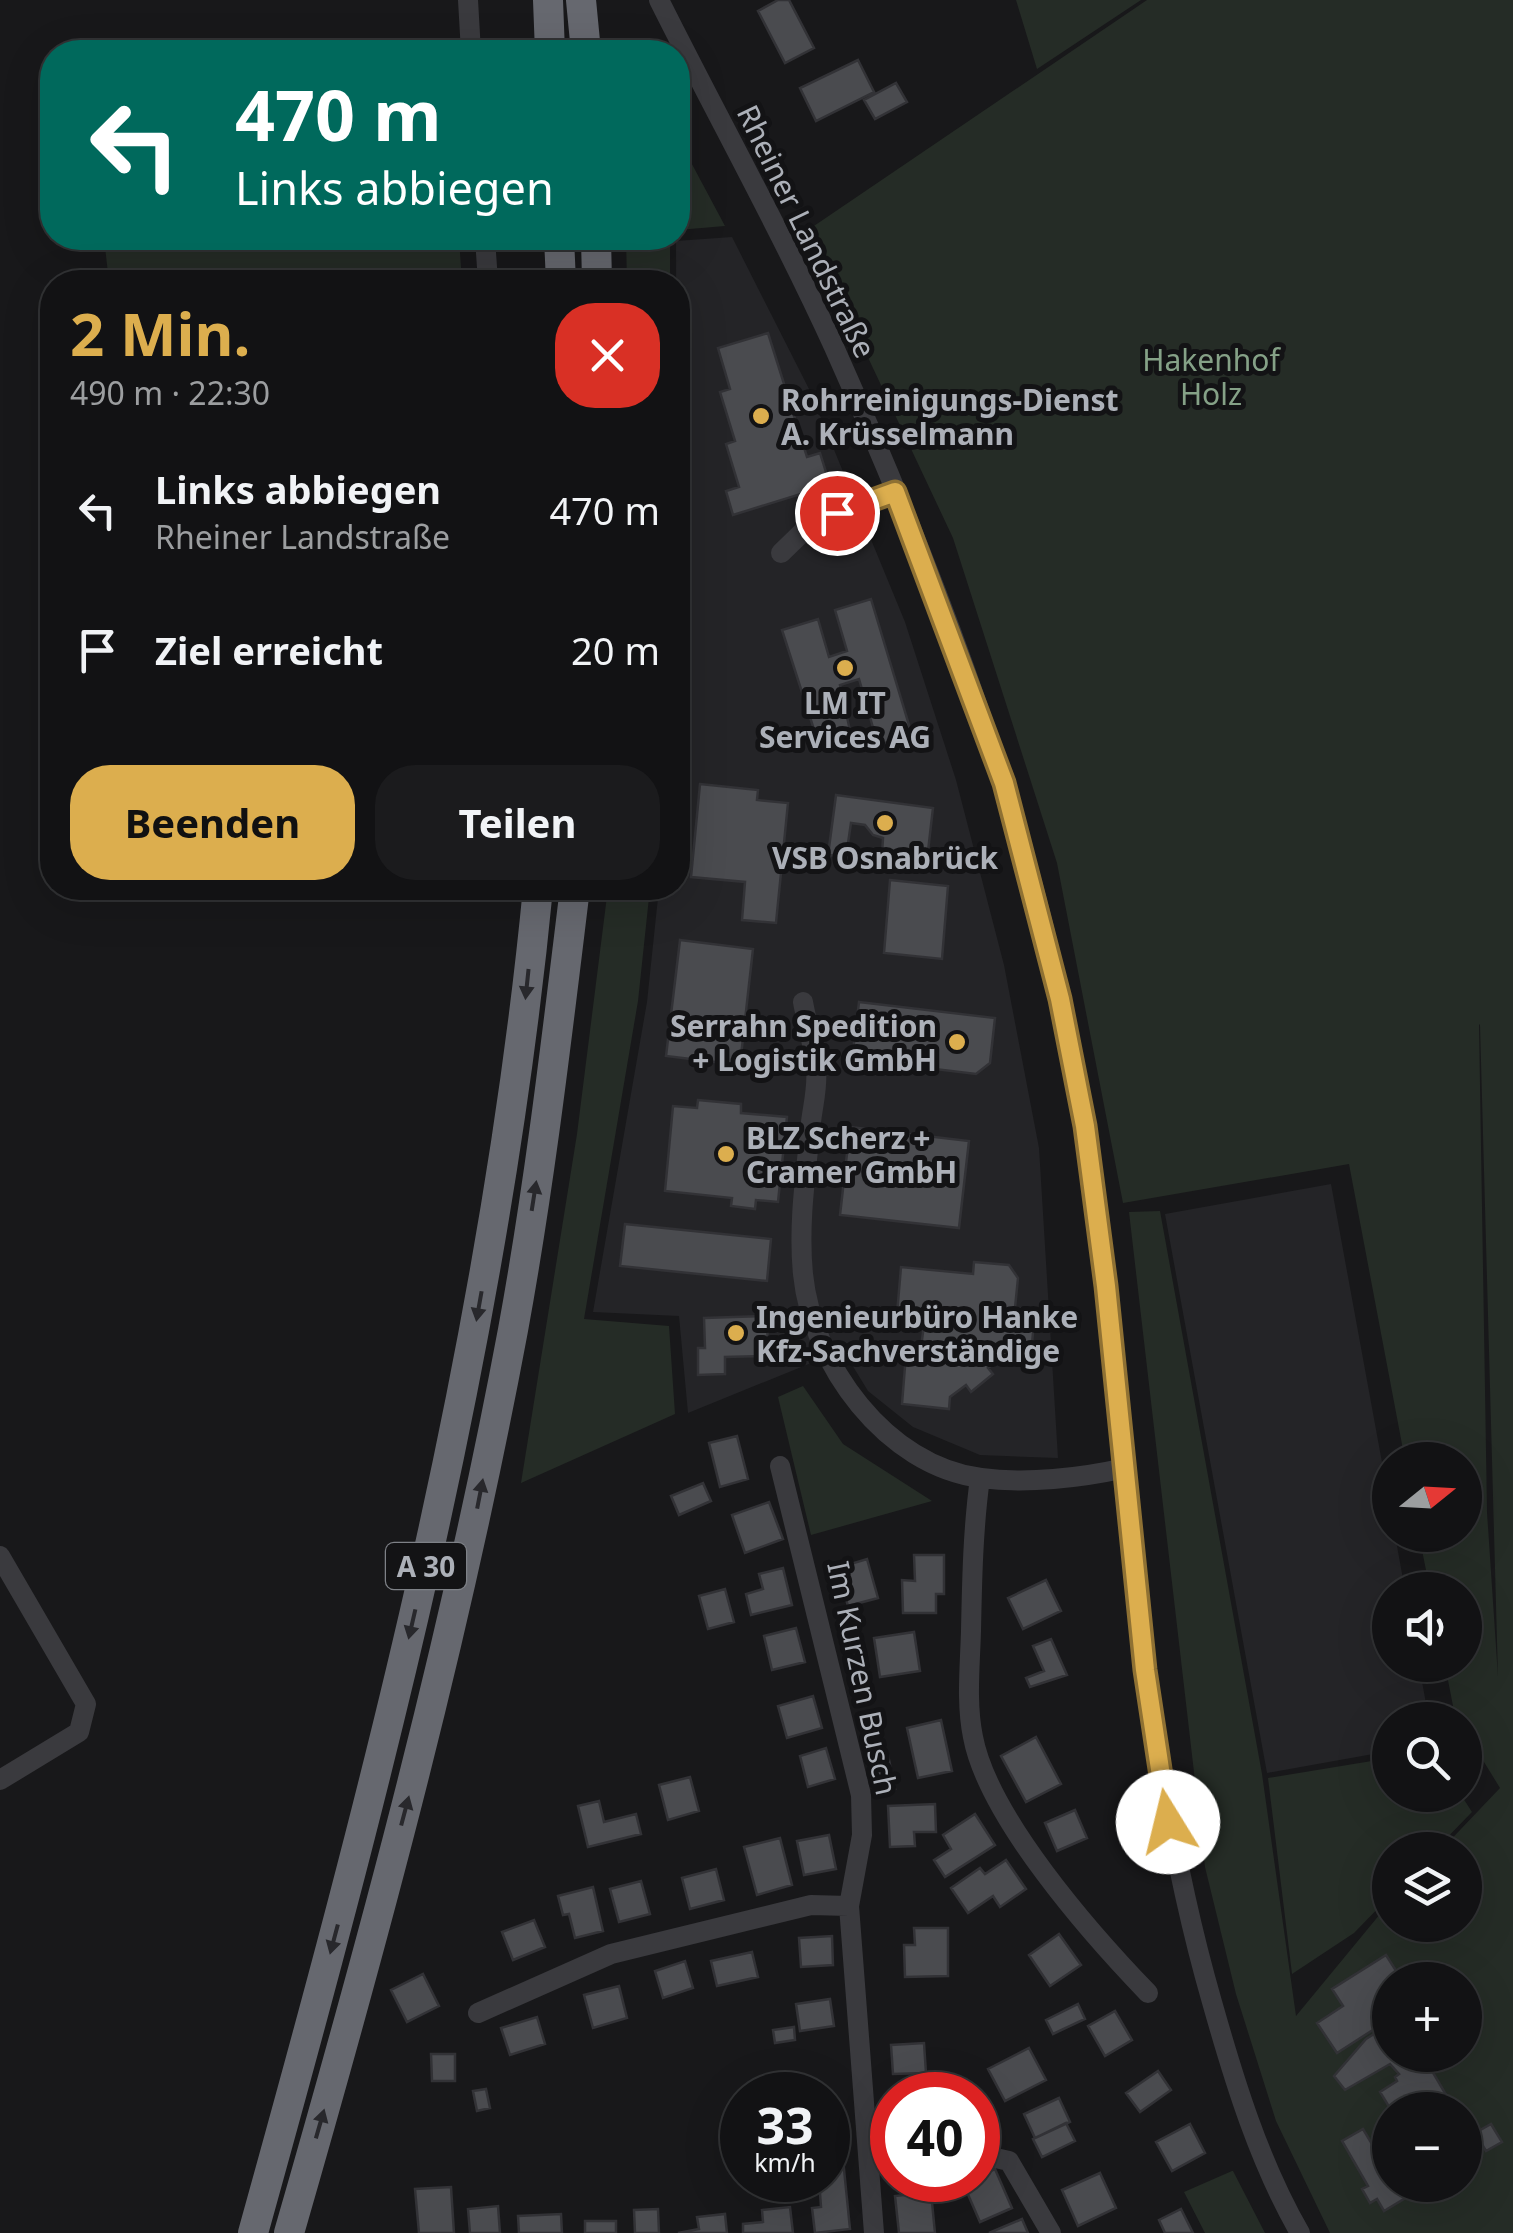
<!DOCTYPE html>
<html lang="de">
<head>
<meta charset="utf-8">
<style>
  body { margin:0; font-family:"Noto Sans",sans-serif; background:#1b1b1d; color:#f1f3f6; height:100vh; display:flex; flex-direction:column; font-size:38px; white-space:nowrap }
  * { box-sizing:border-box; margin:0 }
  p { font-size:32px; color:#9c9ea0 }
  .icon { flex:none; width:55px; height:55px; fill:none; stroke:currentColor; stroke-width:2; stroke-linecap:round; stroke-linejoin:round }
  .map { position:relative; flex:1; overflow:hidden }
  .side { position:absolute; left:40px; top:270px; width:650px; height:630px; display:flex; flex-direction:column; background:#121214; border-radius:40px; box-shadow:0 10px 40px #0002,0 0 0 2px #313234 }
  .side>* { flex:none }
  .hud { position:absolute; left:40px; top:40px; width:650px; height:210px; border-radius:40px; box-shadow:0 10px 40px #0002,0 0 0 2px #313234; background:#00695c; color:#fff; overflow:hidden }
  .needle { width:65px; rotate:72deg }
  .fabs { position:absolute; left:1372px; top:1442px; display:grid; gap:20px }
  .fabs a { display:grid; place-items:center; width:110px; height:110px; border-radius:50%; background:#121214; box-shadow:0 10px 40px #0002,0 0 0 2px #313234; font-size:50px }
  .speed { position:absolute; left:720px; top:2072px; display:flex; gap:20px; font-size:50px; font-weight:700; text-align:center }
  .speed>* { display:grid; place-content:center; width:130px; height:130px; border-radius:50%; background:#121214; box-shadow:0 10px 40px #0002,0 0 0 2px #313234; line-height:1 }
  .speed small { font-size:25px; font-weight:400 }
  .speed .limit { border:15px solid #d22; background:#fff; color:#111 }
  .pin { position:absolute; display:grid; place-items:center; width:85px; height:85px; color:#fff; margin:-42px; border:5px solid #fff; border-radius:50%; box-shadow:0 2px 10px #0007 }
  .me { position:absolute; width:110px; margin:-55px; rotate:351deg; stroke-linejoin:round; filter:drop-shadow(0 0 8px #0008) }
  .turn { display:flex; align-items:center; gap:35px; height:210px; padding:0 30px; font-size:45px }
  .turn .icon { width:130px; height:130px; stroke-width:2.5 }
  .turn b { display:block; font-size:70px; line-height:85px }
  .round { display:grid; place-items:center; flex:none; width:105px; height:105px; border-radius:40px; background:#1b1b1d }
  .headline { display:flex; align-items:center; justify-content:space-between; height:170px; padding:0 30px }
  h1 { font-size:60px; font-weight:700; line-height:75px; color:#dcae4e }
  .primary-button { display:flex; gap:20px; margin-top:auto; padding:20px 30px }
  .primary-button a { flex:1; height:115px; border-radius:40px; background:#dcae4e; color:#111; font-size:40px; font-weight:700; line-height:115px; text-align:center }
  .primary-button a+a { background:#1b1b1d; color:#f1f3f6 }
  ul { padding:0; list-style:none }
  li { display:flex; align-items:center; gap:30px; height:140px; padding:0 30px }
  li div { flex:1 }
  li b { display:block; font-size:38px }
  li em { font-style:normal }
  .map>svg:first-child { display:block }
  .built { fill:#242427 }
  .green { fill:#252c26; fill-rule:evenodd }
  .building { fill:#4a4b4f; stroke:#323236; stroke-width:2.5 }
  .lines { fill:none; stroke-linecap:round; stroke-linejoin:round }
  .minor { stroke:#3a3a3e; stroke-width:20 }
  .highway { stroke:#66686f; stroke-width:30 }
  .oneway { fill:#28282c }
  .route-casing { stroke:#8f7133; stroke-width:25 }
  .route { stroke:#dcae4e; stroke-width:18 }
  .poi-dot { fill:#dcae4e; stroke:#131315; stroke-width:4 }
  .labels { text-anchor:middle; dominant-baseline:central; stroke-width:10; stroke-linejoin:round; paint-order:stroke }
  .shield { fill:#131315; stroke:#7e8187; stroke-width:2.5 }
  .shield-label { font-size:28px; font-weight:bold; fill:#acb0b8 }
  .street-label { font-size:30px; fill:#acb0b8; stroke:#131315 }
  .park-label { font-size:30px; fill:#85a187; stroke:#131315 }
  .poi-label { font-size:30px; font-weight:bold; fill:#acb0b8; stroke:#131315; text-anchor:start }
</style>
</head>
<body>
<div class="map">
<svg width="1513" height="2233" viewBox="0 0 1513 2233">
  <rect width="100%" height="100%" fill="#18181a"/>
  <path class="built" d="M732 237 809 389 905 622 956 780 1004 965 1039 1148 1058 1458 980 1455 913 1427 868 1391 843 1350 688 1413 679 1316 593 1312 647 1002 659 888H678L676 241Z
    M1331 1184 1390 1506V1535H1395L1405 1590H1390V1665H1419L1429 1720H1390V1751L1267 1773 1165 1214Z"/>
  <path class="green" d="M1016 0H1141L1037 69Z
    M1147 0H1513V2233H1330L1276 2121 1236 1994 1205 1867 1129 1212 1160 1211 1262 1774 1296 2016 1390 1902V1925H1465V1850H1441L1500 1788 1465 1731V1720L1455 1716 1445 1665H1465V1590H1430L1419 1535H1465V1460H1405L1349 1164 1123 1203 1057 863 953 538 808 230ZM1479 1024 1480 1025 1498 1677 1487 1512ZM1390 1980H1465V2055H1390ZM1390 2110H1465V2185H1390Z
    M678 138 725 226 678 230Z
    M104 238H459L462 282H109Z
    M626 238H670V282H627Z
    M608 888H650L638 1001 584 1319 669 1326 675 1414 521 1483 577 1134Z
    M803 1386 843 1444 932 1501 811 1535 778 1397Z
    M1390 1758V1795H1461L1472 1812 1435 1850H1390V1896L1354 1933 1292 1974 1268 1778Z
    M1232 2171H1233L1265 2233H1205L1184 2192Z"/>
  <path class="building" d="M778 0H789L814 48 785 63 758 11Z
    M858 60 874 92 816 121 800 88Z
    M896 83 907 102 875 119 864 100Z
    M768 333 807 457 820 453 830 485 733 515 726 491 739 487 726 444 735 441 720 392 730 389 718 348Z
    M871 599 912 735 878 745 859 679 840 685 853 744 816 736 782 630 818 619 829 657 847 651 835 610Z
    M700 784 758 790 757 800 788 803 776 923 742 920 745 882 691 877Z
    M836 795 933 808 927 860 882 854 883 838 873 835 865 825 851 823 846 857 828 855Z
    M890 880 948 886 942 959 884 953Z
    M680 940 753 949 740 1065 666 1056Z
    M859 1002 995 1018 990 1063 976 1074 852 1059Z
    M698 1100 741 1104V1113L787 1117 778 1202 756 1200 755 1209 731 1206 732 1198 665 1191 673 1106 697 1108Z
    M850 1127 969 1141 959 1228 840 1215Z
    M625 1224 771 1239 767 1281 620 1266Z
    M974 1262 1009 1265 1018 1278 1015 1308 1035 1309 1031 1356 1004 1355 988 1368 993 1374 971 1392 966 1385 950 1397 949 1409 902 1404 906 1354 920 1355 925 1317 897 1314 901 1267 973 1274Z
    M767 1316 768 1356 725 1357V1374L698 1375V1348H705L704 1318Z
    M737 1436 748 1479 720 1487 709 1443Z
    M703 1483 711 1501 679 1515 671 1496Z
    M769 1502 783 1539 745 1553 732 1515Z
    M914 1555H944V1594H936V1613H903L902 1580 915 1581Z
    M867 1559 878 1598 848 1606 837 1568Z
    M783 1568 792 1605 751 1615 746 1594 763 1589 759 1574Z
    M1046 1580 1061 1611 1023 1629 1008 1598Z
    M725 1589 734 1622 708 1629 699 1596Z
    M796 1628 805 1662 772 1670 764 1636Z
    M914 1632 920 1671 880 1677 874 1638Z
    M1051 1639 1067 1675 1030 1687 1026 1678 1044 1671 1033 1646Z
    M813 1696 822 1728 787 1738 778 1706Z
    M941 1720 952 1771 918 1778 907 1728Z
    M1036 1737 1061 1784 1026 1802 1001 1756Z
    M826 1748 835 1779 808 1787 800 1756Z
    M888 1755 895 1789 879 1792 873 1758Z
    M690 1777 699 1811 668 1820 659 1785Z
    M599 1801 604 1822 636 1814 641 1834 588 1847 578 1806Z
    M935 1804 936 1832H914L915 1846 890 1847 888 1806Z
    M1075 1810 1087 1838 1057 1851 1045 1823Z
    M975 1814 995 1845 945 1877 934 1860 951 1849 943 1835Z
    M829 1835 836 1869 804 1875 797 1841Z
    M780 1838 792 1885 757 1895 744 1847Z
    M1006 1860 1026 1889 1000 1907 993 1896 968 1913 951 1888 980 1868 985 1874Z
    M716 1869 724 1900 690 1909 682 1878Z
    M641 1881 650 1914 619 1922 610 1889Z
    M593 1887 603 1931 575 1938 569 1914 563 1915 558 1896Z
    M534 1920 545 1947 513 1960 502 1932Z
    M914 1928H948V1976L905 1977 904 1945H915Z
    M1059 1934 1081 1965 1050 1986 1029 1955Z
    M832 1936 833 1965 801 1967 799 1938Z
    M752 1952 758 1977 717 1986 711 1961Z
    M1386 1955 1402 1980H1390V2019L1337 2053 1317 2023 1343 2006 1332 1989Z
    M685 1961 693 1988 663 1998 655 1971Z
    M423 1974 439 2006 407 2022 391 1990Z
    M619 1986 627 2018 593 2028 584 1995Z
    M830 1999 834 2026 800 2031 796 2004Z
    M1078 2004 1085 2019 1053 2034 1046 2020Z
    M1115 2011 1132 2040 1105 2056 1088 2026Z
    M537 2017 545 2044 510 2055 501 2028Z
    M1390 2024V2055H1406L1409 2069 1413 2066 1416 2071 1428 2064 1455 2110H1391L1380 2092 1397 2081 1395 2077 1399 2074 1390 2064 1345 2090 1334 2076 1366 2039Z
    M794 2027 795 2040 775 2043 773 2030Z
    M924 2043 926 2073 893 2074 891 2045Z
    M1029 2048 1046 2080 1005 2101 988 2069Z
    M431 2054H455V2081H432Z
    M1158 2071 1171 2090 1140 2112 1126 2093Z
    M943 2079 952 2095H916Z
    M486 2089 490 2108 477 2111 473 2091Z
    M1059 2098 1070 2122 1035 2138 1024 2114Z
    M1066 2123 1075 2141 1042 2157 1033 2139Z
    M1190 2124 1205 2153 1172 2171 1156 2142Z
    M1491 2124 1502 2142 1486 2151 1475 2133Z
    M1465 2127 1479 2151 1465 2159Z
    M1363 2129 1390 2174V2185H1427L1384 2211 1377 2199 1370 2203 1362 2189 1368 2186 1342 2141Z
    M843 2159 850 2229 815 2233 812 2208 821 2207 819 2180H828V2160Z
    M995 2169 1012 2208 980 2222 963 2183Z
    M1100 2173 1116 2208 1078 2226 1062 2190Z
    M451 2187 454 2233H419L415 2189Z
    M931 2192 935 2233H899L895 2196Z
    M498 2206 500 2233H470L468 2209Z
    M790 2207 793 2233H743V2224L763 2222 762 2210Z
    M658 2209 659 2233H635L634 2210Z
    M1181 2209 1193 2233H1165L1159 2220Z
    M561 2214 562 2233H519L518 2216Z
    M725 2214 727 2233H678L699 2229 697 2217Z
    M1022 2219 1028 2233H989Z
    M585 2221H616V2233H585Z"/>
  <g class="lines">
    <path class="minor" d="M468 0 471 52
      M659 0C717 116 780 229 834 347 928 558 1013 776 1061 1002 1132 1333 1118 1676 1212 2002 1234 2080 1259 2162 1300 2233
      M485 238 488 282
      M781 553 816 519 895 492
      M803 1002C807 1024 814 1047 816 1069 818 1086 813 1105 811 1122 806 1173 798 1223 803 1274 812 1364 886 1466 981 1478 1026 1484 1081 1478 1125 1468
      M780 1466 861 1795 862 1835 849 1906 874 2233
      M980 1478C973 1529 972 1580 971 1631 970 1666 966 1703 973 1737 988 1817 1091 1934 1148 1993
      M0 1556 86 1704 79 1732 0 1780
      M478 2013 611 1954 811 1905 849 1906
      M978 2154 1009 2161 1051 2233
      M869 2162 892 2160"/>
    <path class="highway" d="M548 0 550 52
      M581 0 586 52
      M559 238 561 282
      M596 238 597 282
      M253 2233C376 1791 494 1346 538 888
      M289 2233C375 1935 456 1635 513 1330 540 1183 557 1035 575 888"/>
  </g>
  <defs><path id="oneway-solid" d="M-6-.8H1V-3.2L6.5 0L1 3.2V.8H-6Z" transform="scale(2.5)"/></defs>
  <g class="oneway">
    <use href="#oneway-solid" transform="translate(527 984) rotate(96)"/>
    <use href="#oneway-solid" transform="translate(534 1196) rotate(-81)"/>
    <use href="#oneway-solid" transform="translate(479 1306) rotate(100)"/>
    <use href="#oneway-solid" transform="translate(480 1494) rotate(-79)"/>
    <use href="#oneway-solid" transform="translate(412 1624) rotate(103)"/>
    <use href="#oneway-solid" transform="translate(405 1811) rotate(-75)"/>
    <use href="#oneway-solid" transform="translate(334 1939) rotate(105)"/>
    <use href="#oneway-solid" transform="translate(320 2124) rotate(-74)"/>
  </g>
  <g class="lines">
    <defs>
      <path id="route" d="M837 513 895 492 1004 783 1060 999 1085 1126 1106 1286 1145 1670 1168 1822"/>
    </defs>
    <use href="#route" class="route-casing"/>
    <use href="#route" class="route"/>
  </g>
  <g class="poi-dot">
    <circle cx="761" cy="416" r="10"/>
    <circle cx="845" cy="668" r="10"/>
    <circle cx="885" cy="823" r="10"/>
    <circle cx="957" cy="1042" r="10"/>
    <circle cx="726" cy="1154" r="10"/>
    <circle cx="736" cy="1333" r="10"/>
  </g>
  <g class="labels">
    <rect class="shield" x="386" y="1543" width="80" height="46" rx="8"/>
    <g class="shield-label">
      <text x="426" y="1566">A 30</text>
    </g>
    <g class="street-label">
      <text transform="translate(807 231) rotate(64)">Rheiner Landstraße</text>
      <text transform="translate(863 1678) rotate(78)">Im Kurzen Busch</text>
    </g>
    <g class="park-label">
      <text x="1211" y="359">Hakenhof<tspan x="1211" dy="34">Holz</tspan></text>
    </g>
    <g class="poi-label">
      <text x="781" y="399">Rohrreinigungs-Dienst<tspan x="781" dy="34">A. Krüsselmann</tspan></text>
      <text x="845" y="702" text-anchor="middle">LM IT<tspan x="845" dy="34">Services AG</tspan></text>
      <text x="885" y="857" text-anchor="middle">VSB Osnabrück</text>
      <text x="937" y="1025" text-anchor="end">Serrahn Spedition<tspan x="937" dy="34">+ Logistik GmbH</tspan></text>
      <text x="746" y="1137">BLZ Scherz +<tspan x="746" dy="34">Cramer GmbH</tspan></text>
      <text x="756" y="1316">Ingenieurbüro Hanke<tspan x="756" dy="34">Kfz-Sachverständige</tspan></text>
    </g>
  </g>
</svg>
<div class="fabs">
<a><svg class="needle" viewBox="-14 -14 28 28"><path d="M0-13l5 13h-10z" fill="#e53935"/><path d="M0 13l5-13h-10z" fill="#9c9ea0"/></svg></a>
<a><svg class="icon" aria-label="sound" viewBox="0 0 24 24"><path d="M4 9h4l5-4v14l-5-4H4zM17 9q2 3 0 6"/></svg></a>
<a><svg class="icon" aria-label="search" viewBox="0 0 24 24"><circle cx="10" cy="10" r="6"/><path d="M15 15l6 6"/></svg></a>
<a><svg class="icon" aria-label="layers" viewBox="0 0 24 24"><path d="M12 4l9 5-9 5-9-5zM3 14l9 5 9-5"/></svg></a>
<a>+</a>
<a>−</a>
</div>
<div class="speed"><div>33<small>km/h</small></div><div class="limit">40</div></div>
<div class="pin" style="left:837px;top:513px;background:#d93025"><svg class="icon" aria-label="arrive" viewBox="0 0 24 24"><path d="M6 21V4h12l-3 4 3 4H6"/></svg></div>
<svg class="me" style="left:1168px;top:1822px" viewBox="-20 -20 40 40"><circle r="19" fill="#fff"/><path d="M0-13L10 11 0 6-10 11z" fill="#dcae4e"/></svg>
<div class="hud">
<div class="turn"><svg class="icon" aria-label="left" viewBox="0 0 24 24"><path d="M17 20v-9H6M10 6l-5 5 5 5"/></svg><div><b>470 m</b>Links abbiegen</div></div>
</div>
<section class="side">
<div class="headline"><div><h1>2 Min.</h1><p>490 m · 22:30</p></div><a class="round" style="background:#d93025;color:#fff"><svg class="icon" aria-label="close" viewBox="0 0 24 24"><path d="M6 6l12 12M18 6L6 18"/></svg></a></div>
<ul>
<li><svg class="icon" aria-label="left" viewBox="0 0 24 24"><path d="M17 20v-9H6M10 6l-5 5 5 5"/></svg><div><b>Links abbiegen</b><p>Rheiner Landstraße</p></div><em>470 m</em></li>
<li><svg class="icon" aria-label="arrive" viewBox="0 0 24 24"><path d="M6 21V4h12l-3 4 3 4H6"/></svg><div><b>Ziel erreicht</b></div><em>20 m</em></li>
</ul>
<div class="primary-button"><a>Beenden</a><a>Teilen</a></div>
</section>
</div>
</body>
</html>
